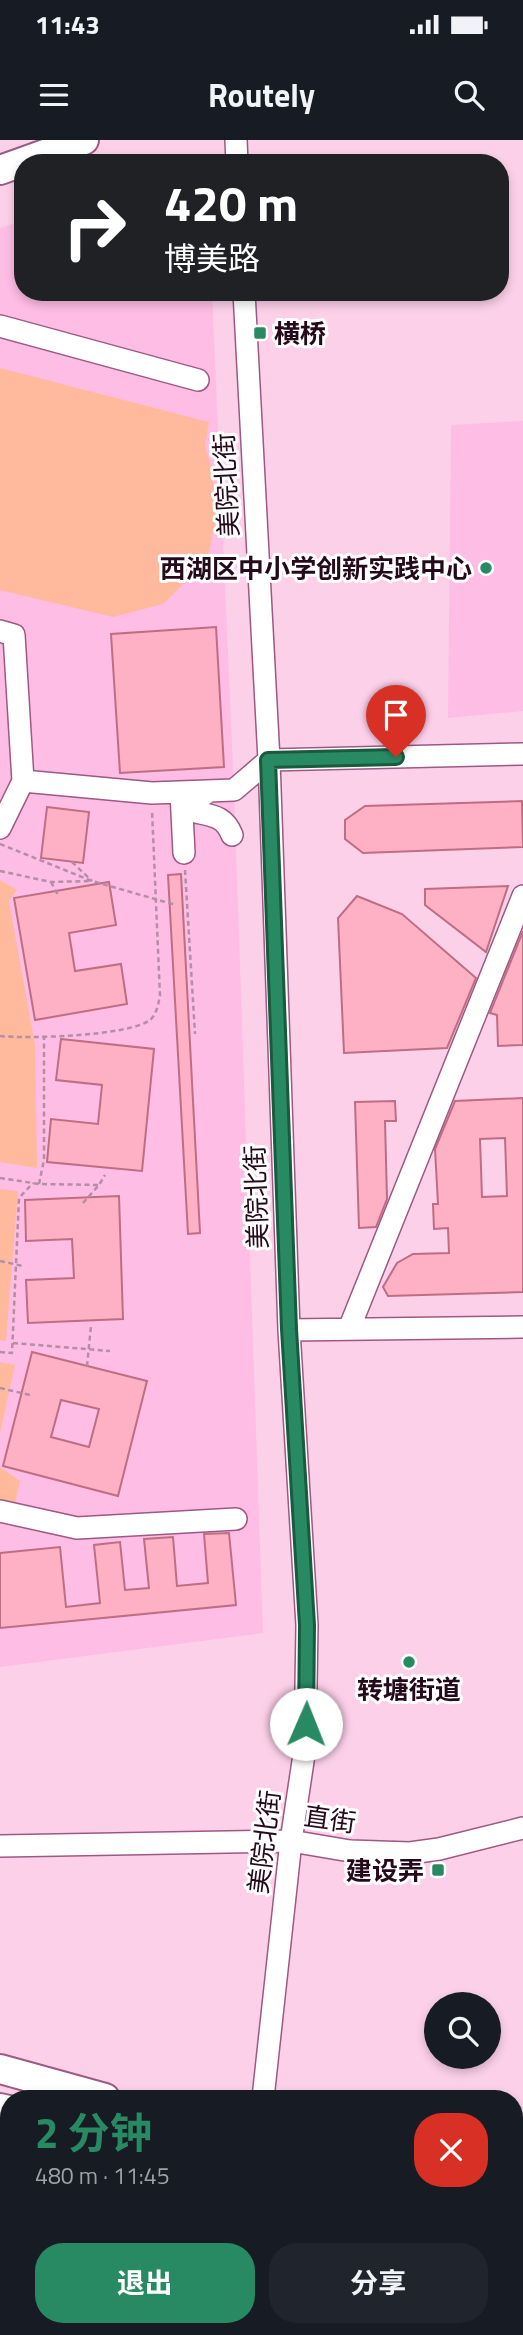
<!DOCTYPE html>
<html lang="zh">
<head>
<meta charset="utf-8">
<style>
  body { margin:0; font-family:"Titillium Web","Noto Sans SC",sans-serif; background:#20242c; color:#f1f3f6; height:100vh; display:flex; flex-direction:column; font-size:26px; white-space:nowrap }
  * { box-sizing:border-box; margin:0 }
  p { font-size:23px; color:#9ea1a6 }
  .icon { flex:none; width:38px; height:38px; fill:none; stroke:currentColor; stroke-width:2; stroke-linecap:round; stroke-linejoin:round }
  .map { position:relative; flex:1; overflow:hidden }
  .side { position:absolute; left:0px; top:1950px; width:523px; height:247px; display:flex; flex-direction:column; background:#171b24; border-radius:28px 28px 0 0; box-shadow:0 4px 10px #0003 }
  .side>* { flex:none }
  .banner { position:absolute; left:14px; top:14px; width:495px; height:147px; border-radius:28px; box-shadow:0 4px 10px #0003; background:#202124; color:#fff; overflow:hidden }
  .tools { position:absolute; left:424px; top:1852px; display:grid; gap:14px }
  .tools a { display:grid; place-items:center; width:77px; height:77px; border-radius:50%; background:#171b24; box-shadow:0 4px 10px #0003; font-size:35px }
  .pin { position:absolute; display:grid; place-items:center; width:60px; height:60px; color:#fff; margin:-72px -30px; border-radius:50% 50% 50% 0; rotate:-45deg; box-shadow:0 0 7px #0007 }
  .pin .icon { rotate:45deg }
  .me { position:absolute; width:77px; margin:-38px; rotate:1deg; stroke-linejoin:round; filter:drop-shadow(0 0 5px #0008) }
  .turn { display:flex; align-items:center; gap:24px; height:147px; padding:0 35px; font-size:32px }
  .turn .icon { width:91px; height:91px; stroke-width:2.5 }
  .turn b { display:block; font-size:49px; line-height:60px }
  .round { display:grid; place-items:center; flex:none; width:74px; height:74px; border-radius:28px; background:#20242c }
  .summary { display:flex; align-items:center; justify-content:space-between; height:119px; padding:0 35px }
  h1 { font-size:42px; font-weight:700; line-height:52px; color:#288a63 }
  .action { display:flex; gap:14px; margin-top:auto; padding:14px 35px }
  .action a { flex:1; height:80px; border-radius:28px; background:#288a63; color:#fff; font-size:28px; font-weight:700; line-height:80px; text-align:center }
  .action a+a { background:#20242c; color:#f1f3f6 }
  .status { display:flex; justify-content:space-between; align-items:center; height:49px; padding:0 35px; background:#171b24; direction:ltr }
  .status svg { height:19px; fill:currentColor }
  header { display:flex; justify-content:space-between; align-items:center; height:91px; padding:0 35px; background:#171b24; font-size:32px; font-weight:700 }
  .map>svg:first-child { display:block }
  .built { fill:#febde4 }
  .green { fill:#ffba9e }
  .forest { fill:#e09a7e }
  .building { fill:#feb0c4; stroke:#bd6e84; stroke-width:2; fill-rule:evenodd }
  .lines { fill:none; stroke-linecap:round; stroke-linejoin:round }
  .minor-casing { stroke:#9c5983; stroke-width:24 }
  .major-casing { stroke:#9c5983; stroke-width:32 }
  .path { stroke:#b58ea5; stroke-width:2.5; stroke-dasharray:5 3.5; stroke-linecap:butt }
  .minor { stroke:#fff; stroke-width:21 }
  .major { stroke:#fff; stroke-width:28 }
  .path-bridge { stroke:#b58ea5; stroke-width:2.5; stroke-dasharray:5 3.5; stroke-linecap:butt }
  .route-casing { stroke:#1a5a40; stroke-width:18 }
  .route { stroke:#288a63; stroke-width:12 }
  .poi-dot { fill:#288a63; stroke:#fff; stroke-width:2.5 }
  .labels { text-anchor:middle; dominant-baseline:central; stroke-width:6; stroke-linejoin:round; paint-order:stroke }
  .poi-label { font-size:26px; font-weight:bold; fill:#240a1b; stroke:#fff; text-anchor:end }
  .street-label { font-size:26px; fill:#240a1b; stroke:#fff }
</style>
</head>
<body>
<div class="status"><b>11:43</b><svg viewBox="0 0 49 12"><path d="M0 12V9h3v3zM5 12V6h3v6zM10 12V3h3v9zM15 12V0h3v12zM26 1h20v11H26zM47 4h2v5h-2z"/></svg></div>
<header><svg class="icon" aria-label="menu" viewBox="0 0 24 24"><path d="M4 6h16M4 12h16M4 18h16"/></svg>Routely<svg class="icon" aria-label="search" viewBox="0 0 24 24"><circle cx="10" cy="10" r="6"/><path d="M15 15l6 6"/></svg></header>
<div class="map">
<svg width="523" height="2195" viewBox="0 0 523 2195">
  <rect width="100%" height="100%" fill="#fdd0ea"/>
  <path class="built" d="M23 80V152H212L234 650 263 1493 0 1527V88Z
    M523 281V571L448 578 451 285Z
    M0 2026 9 2029V2188H444L442 2195H0Z"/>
  <path class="green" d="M0 228 209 282 205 306 212 330 216 379 207 421 163 464 113 477 0 450Z
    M0 740 17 750 9 761 35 905 37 1028 0 1022Z
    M0 1049 18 1051 6 1201 0 1200Z
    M0 1222 15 1225 0 1293Z
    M0 1327 20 1341 14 1368 0 1360Z"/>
  <path class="forest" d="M515 1981 523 1982V2195H442L444 2188H514Z"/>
  <path class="building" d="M216 487 224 627 120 633 111 494Z
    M522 661 523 707 363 713 345 699V680L365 666Z
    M47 667 89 672 83 723 41 718Z
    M181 734 200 1093 188 1094 168 735Z
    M109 742 116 785 69 793 75 831 121 824 127 864 35 880 14 758Z
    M508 746 486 812 425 765V749Z
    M357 756 402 774 476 838 447 908 344 913 338 778Z
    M523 791V905L498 906 497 875 490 873Z
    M61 899 154 909 142 1031 47 1022 51 979 98 984 102 945 56 940Z
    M523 958V1152L388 1156 383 1147 397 1123 413 1114 449 1113 448 1088 434 1089 433 1064H438L435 1009 455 961ZM505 998 507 1056 482 1057 480 999Z
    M395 961 396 981H385L387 1059 376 1087 359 1088 355 962Z
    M119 1056 123 1179 28 1183 26 1140 74 1138 72 1099 26 1101 25 1060Z
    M32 1212 147 1241 118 1356 3 1326ZM61 1260 99 1269 89 1307 51 1297Z
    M229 1393 236 1465 0 1488V1413L60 1407 66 1467 100 1463 94 1405 120 1402 125 1450 149 1448 144 1399 173 1397 177 1446 208 1443 204 1394Z"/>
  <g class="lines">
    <defs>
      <path id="minor" d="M236 0 237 23
        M244 152 269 620 289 1190 307 1485 305 1608 291 1701 263 1958
        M0 186 198 240
        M0 491 14 495 23 641 0 688
        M23 641 152 653 234 650 269 620 523 614
        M210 651 195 660 196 672C214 676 225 677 232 695
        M181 652 184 713
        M349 1189 523 756
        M289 1190 523 1187
        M0 1371 77 1388 236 1379
        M0 1706 291 1701 350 1711 410 1713 439 1709 523 1688
        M229 2195 230 2188"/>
      <path id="major" d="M0 30 84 0
        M0 1929 105 1958
        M0 1968 9 1970
        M514 2075 523 2078
        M514 2114 523 2117"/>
    </defs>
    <use href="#minor" class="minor-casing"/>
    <use href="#major" class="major-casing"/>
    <path class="path" d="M72 722 92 741
      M185 730 195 894
      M0 731 51 742 92 741
      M51 742 59 757
      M0 896C28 899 129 896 150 880 157 874 158 864 160 856L152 670
      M0 1038 39 1044 99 1045
      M39 1044 44 1020V897
      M83 1063 99 1045 105 1035
      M13 1203 110 1211
      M0 1212 12 1213 19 1058 33 1043
      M0 1248 30 1255"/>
    <use href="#minor" class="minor"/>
    <use href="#major" class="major"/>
    <path class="path-bridge" d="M0 704 92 741 176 765
      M0 1121 23 1126
      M87 1226 91 1186"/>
  </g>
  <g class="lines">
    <defs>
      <path id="route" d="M306 1584 307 1485 289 1189 268 620 396 617"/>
    </defs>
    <use href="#route" class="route-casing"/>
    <use href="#route" class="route"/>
  </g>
  <g class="poi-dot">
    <rect x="253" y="186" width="14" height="14" rx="3.5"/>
    <circle cx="486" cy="428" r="7"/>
    <circle cx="409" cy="1522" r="7"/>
    <rect x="431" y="1723" width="14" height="14" rx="3.5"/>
  </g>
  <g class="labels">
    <g class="poi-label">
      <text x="274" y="193" text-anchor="start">横桥</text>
      <text x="472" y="428">西湖区中小学创新实践中心</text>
      <text x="409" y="1549" text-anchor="middle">转塘街道</text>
      <text x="424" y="1730">建设弄</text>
    </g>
    <g class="street-label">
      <text transform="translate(226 345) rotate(-93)">美院北街</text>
      <text transform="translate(256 1057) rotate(-92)">美院北街</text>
      <text transform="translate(330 1679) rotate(8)">直街</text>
      <text transform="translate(264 1702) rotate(-83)">美院北街</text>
    </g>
  </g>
</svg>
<div class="tools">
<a><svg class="icon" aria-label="search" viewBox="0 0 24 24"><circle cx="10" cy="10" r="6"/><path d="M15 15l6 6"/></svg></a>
</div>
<div class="pin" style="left:396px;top:617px;background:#d93025"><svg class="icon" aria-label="arrive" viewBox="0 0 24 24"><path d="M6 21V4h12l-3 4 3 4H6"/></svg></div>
<svg class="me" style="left:306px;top:1584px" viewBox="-20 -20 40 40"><circle r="19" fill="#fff"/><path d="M0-13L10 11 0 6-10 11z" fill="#288a63"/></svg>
<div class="banner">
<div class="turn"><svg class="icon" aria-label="right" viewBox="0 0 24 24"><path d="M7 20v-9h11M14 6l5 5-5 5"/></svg><div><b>420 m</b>博美路</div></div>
</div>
<section class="side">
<div class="summary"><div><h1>2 分钟</h1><p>480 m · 11:45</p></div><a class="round" style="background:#d93025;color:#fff"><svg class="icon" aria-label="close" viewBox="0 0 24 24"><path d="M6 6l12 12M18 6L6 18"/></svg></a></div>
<div class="action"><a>退出</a><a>分享</a></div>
</section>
</div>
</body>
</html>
